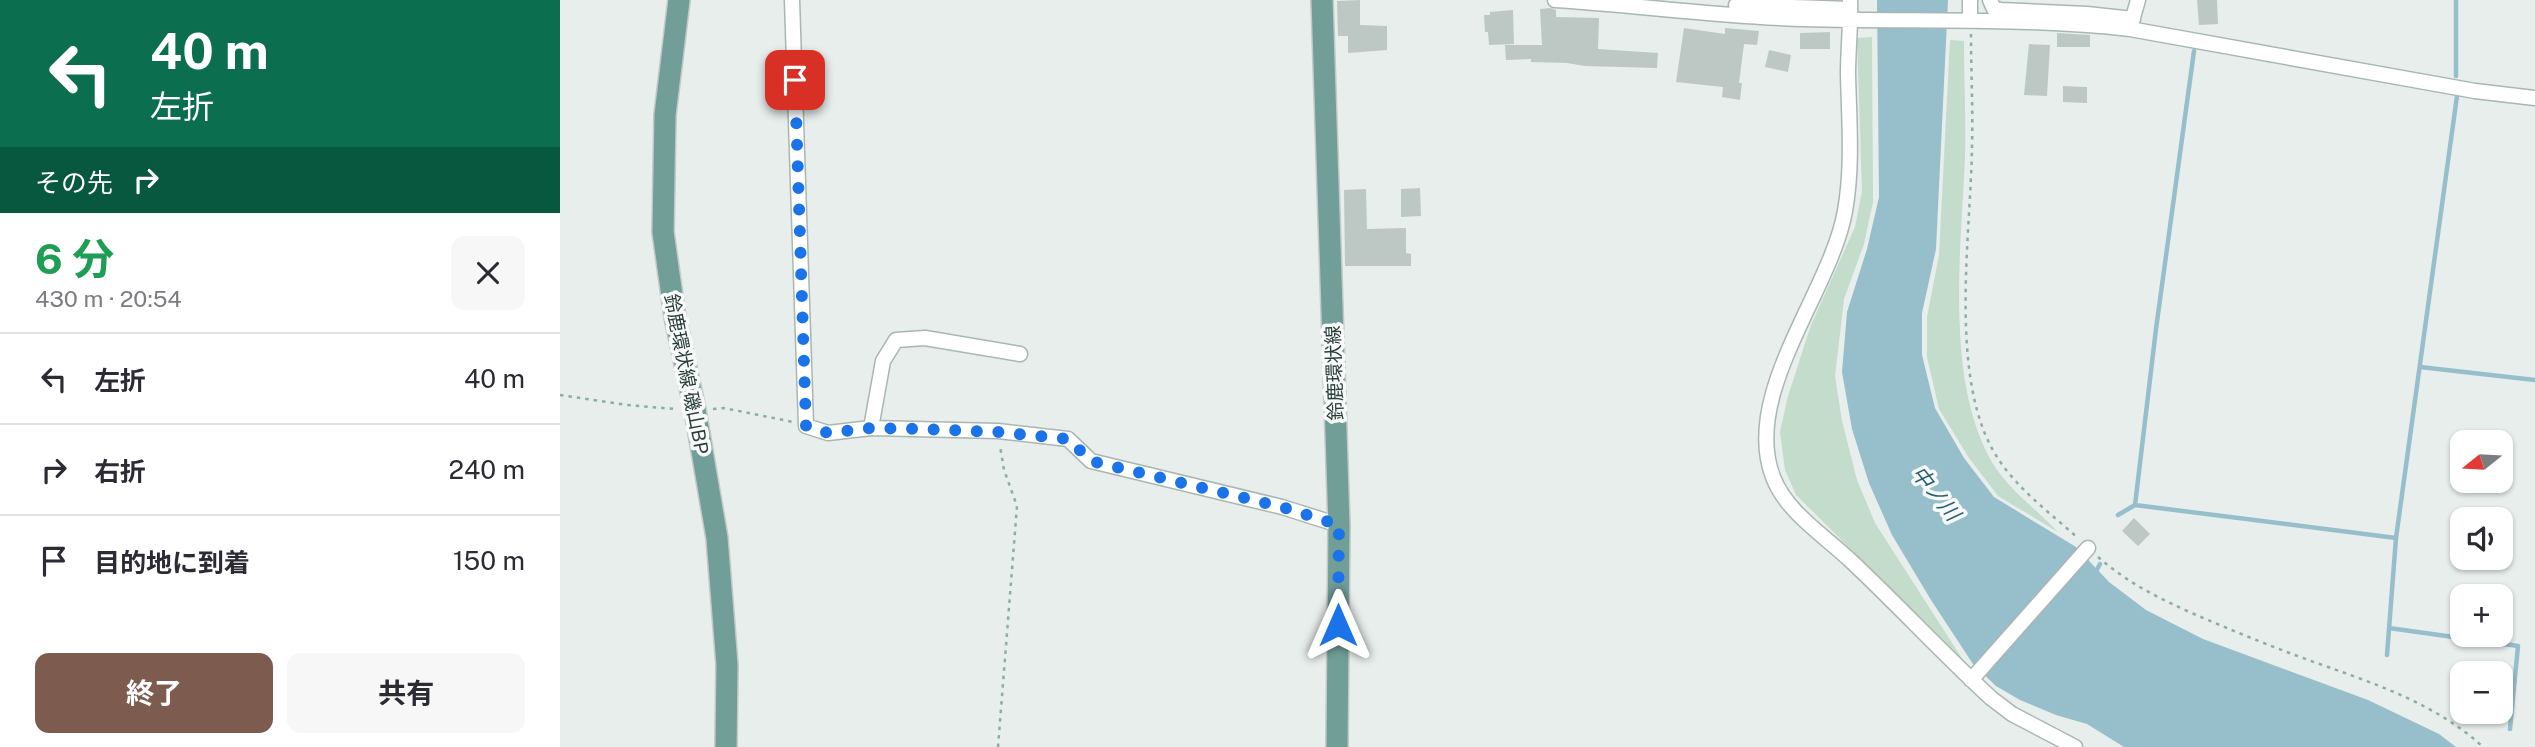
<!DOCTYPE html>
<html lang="ja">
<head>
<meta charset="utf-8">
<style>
  body { margin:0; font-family:"Public Sans","Noto Sans JP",sans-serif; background:#f7f7f7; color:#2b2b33; height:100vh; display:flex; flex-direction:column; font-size:26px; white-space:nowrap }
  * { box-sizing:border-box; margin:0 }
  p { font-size:23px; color:#7c7c81 }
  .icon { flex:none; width:38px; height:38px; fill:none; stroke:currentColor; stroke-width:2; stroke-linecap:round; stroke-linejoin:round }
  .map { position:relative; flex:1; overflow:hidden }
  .side { display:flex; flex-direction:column; background:#fff; width:560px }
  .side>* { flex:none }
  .top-card { background:#0b6e4f; color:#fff; overflow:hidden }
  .needle { width:46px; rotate:252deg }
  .controls { position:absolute; left:1890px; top:430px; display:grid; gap:14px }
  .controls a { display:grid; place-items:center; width:63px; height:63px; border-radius:14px; background:#fff; box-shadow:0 2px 5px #0004; font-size:35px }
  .pin { position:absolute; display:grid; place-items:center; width:60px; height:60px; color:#fff; margin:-30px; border-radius:14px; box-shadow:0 4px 10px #0006 }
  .me { position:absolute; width:77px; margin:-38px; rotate:0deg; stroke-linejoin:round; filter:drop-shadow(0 0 5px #0008) }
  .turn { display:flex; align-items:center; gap:24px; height:147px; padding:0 35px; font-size:32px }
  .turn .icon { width:91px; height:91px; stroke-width:2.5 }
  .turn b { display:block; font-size:49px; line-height:60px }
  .then { display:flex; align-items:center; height:66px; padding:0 35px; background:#0003; gap:14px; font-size:26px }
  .round { display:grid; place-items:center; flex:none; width:74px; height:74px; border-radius:14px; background:#f7f7f7 }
  .summary { display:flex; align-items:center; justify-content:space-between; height:119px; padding:0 35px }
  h1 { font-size:42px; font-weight:700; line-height:52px; color:#1e9e55 }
  .cta { display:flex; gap:14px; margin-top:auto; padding:14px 35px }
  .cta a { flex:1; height:80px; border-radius:14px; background:#7d5c4f; color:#fff; font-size:28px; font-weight:700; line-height:80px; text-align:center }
  .cta a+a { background:#f7f7f7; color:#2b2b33 }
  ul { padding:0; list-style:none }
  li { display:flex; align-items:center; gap:21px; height:91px; padding:0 35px; border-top:2px solid #e1e1e2 }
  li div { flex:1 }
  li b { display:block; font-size:26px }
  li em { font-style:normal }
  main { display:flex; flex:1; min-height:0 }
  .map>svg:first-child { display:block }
  .green { fill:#c3dccc }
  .water { fill:#97becb }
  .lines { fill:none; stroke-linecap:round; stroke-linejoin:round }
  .stream { stroke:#97becb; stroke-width:4.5 }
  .building { fill:#bdc8c5 }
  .minor-casing { stroke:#aab6b3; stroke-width:17 }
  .primary-casing { stroke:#c3c9c8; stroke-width:24 }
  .path { stroke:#8cada6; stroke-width:2.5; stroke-dasharray:3.5 5; stroke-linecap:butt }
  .minor { stroke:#fff; stroke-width:14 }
  .primary { stroke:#719e97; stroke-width:21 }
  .route { stroke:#1a73e8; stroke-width:12; stroke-dasharray:0 21.6 }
  .labels { text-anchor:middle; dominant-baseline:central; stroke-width:7; stroke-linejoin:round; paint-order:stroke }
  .street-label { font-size:19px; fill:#283e3a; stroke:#f7faf9 }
  .water-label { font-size:21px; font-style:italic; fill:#285f74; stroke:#f7faf9 }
</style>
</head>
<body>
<main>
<section class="side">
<div class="top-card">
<div class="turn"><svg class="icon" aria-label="left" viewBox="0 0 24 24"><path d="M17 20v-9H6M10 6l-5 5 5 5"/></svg><div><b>40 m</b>左折</div></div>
<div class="then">その先<svg class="icon" aria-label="right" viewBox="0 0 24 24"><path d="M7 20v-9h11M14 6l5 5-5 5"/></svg></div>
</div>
<div class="summary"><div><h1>6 分</h1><p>430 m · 20:54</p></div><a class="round"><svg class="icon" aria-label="close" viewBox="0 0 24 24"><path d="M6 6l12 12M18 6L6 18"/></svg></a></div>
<ul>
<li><svg class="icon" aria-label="left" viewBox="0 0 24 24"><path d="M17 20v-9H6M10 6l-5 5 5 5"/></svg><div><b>左折</b></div><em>40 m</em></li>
<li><svg class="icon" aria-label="right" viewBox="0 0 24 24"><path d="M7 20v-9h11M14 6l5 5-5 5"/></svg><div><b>右折</b></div><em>240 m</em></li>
<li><svg class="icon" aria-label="arrive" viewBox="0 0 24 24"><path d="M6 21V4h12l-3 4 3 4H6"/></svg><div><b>目的地に到着</b></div><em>150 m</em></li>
</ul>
<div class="cta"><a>終了</a><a>共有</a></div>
</section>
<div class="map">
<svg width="1975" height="747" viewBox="0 0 1975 747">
  <rect width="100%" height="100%" fill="#e7eeec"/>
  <path class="green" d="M1312 37 1313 202 1304 244 1284 299 1275 376 1282 421 1297 480 1315 523 1403 660 1236 495 1225 470 1220 432 1228 396 1251 325 1295 227 1302 191 1297 38Z
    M1390 40 1404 41C1404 80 1406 119 1405 158 1401 251 1384 386 1435 467 1451 491 1478 511 1498 532L1438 496 1409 458 1379 409 1367 357V317L1379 255Z"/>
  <path class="water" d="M1317 0H1388L1376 249 1362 313V355L1375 408 1404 458 1434 497 1516 547 1549 582 1586 610 1643 639 1808 700 1879 734 1896 747H1564L1527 724 1496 715 1460 700 1436 686 1413 664 1371 600 1332 535 1309 483 1292 429 1282 372 1287 312 1307 249 1319 197Z"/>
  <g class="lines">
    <path class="stream" d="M1896 0V76
      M1860 367 1975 380
      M1575 505 1596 329 1634 51
      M1558 515 1575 505 1836 538 1897 96
      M1535 573 1540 564
      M1829 628 1958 646 1950 729
      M1827 655 1836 538"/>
  </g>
  <path class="building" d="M800 0V25L827 26V50L788 53V36H778L777 1Z
    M1637 0H1657L1658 24 1639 25Z
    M990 8 996 10V17L1039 18 1038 49 1098 53 1097 68 1025 66 1007 63 971 62V59L946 60 945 45H982L980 9Z
    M953 10 954 44 929 45 928 32H925L924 15H930V12Z
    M1124 28 1165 34V28L1199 31 1197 45 1184 44 1179 83H1182L1180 100 1162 97 1163 87 1116 82Z
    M1270 32V49H1240V33Z
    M1497 33 1530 35V47H1497Z
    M1469 44 1490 45 1487 96 1464 95Z
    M1209 50 1231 55 1228 72 1205 67Z
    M1503 86 1527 87V103L1503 102Z
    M860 188 861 216 841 217V189Z
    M806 189 807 229 846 228V253L851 254V266H785L784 190Z
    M1574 518 1590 534 1578 546 1562 531Z"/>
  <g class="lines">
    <defs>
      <path id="minor" d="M232 0 246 426 268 433 311 428 438 431 508 439 531 461 722 507 779 525
        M995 0C1078 5 1161 17 1245 19 1353 22 1462 17 1570 29L1915 91 1975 98
        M1290 0C1291 24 1288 49 1288 74 1289 119 1293 166 1285 211 1271 291 1181 394 1213 477 1226 512 1265 536 1291 561 1339 606 1383 654 1431 698L1452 714 1515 747
        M1410 0V20
        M1430 0 1434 9 1441 10 1527 14 1573 19
        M1176 5 1290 9
        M1570 28 1578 0
        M311 428 323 361 336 340 365 338 460 354
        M1411 680 1528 548"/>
      <path id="primary" d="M119 0 105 115 103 232 115 317 135 410 157 538 167 665 166 747
        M762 0 779 525 777 747"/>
    </defs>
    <use href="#minor" class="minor-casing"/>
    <use href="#primary" class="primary-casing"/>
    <path class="path" d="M1411 34C1411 71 1413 109 1412 146 1411 235 1387 384 1439 460 1459 490 1491 514 1518 538
      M0 395 67 405 115 409
      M153 409 164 408 233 422
      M1538 557C1568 583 1598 598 1634 614 1678 633 1722 651 1768 667 1822 686 1880 707 1923 747
      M438 747 457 506 444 470 440 446"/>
    <use href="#minor" class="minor"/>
    <use href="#primary" class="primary"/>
  </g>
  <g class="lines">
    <path class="route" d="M235 80 246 426 268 433 311 428 362 429 438 432 508 439 531 461 722 507 779 525 778 625"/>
  </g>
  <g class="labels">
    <g class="street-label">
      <text transform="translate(774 373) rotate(-92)">鈴鹿環状線</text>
      <text transform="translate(127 374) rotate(79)">鈴鹿環状線 磯山BP</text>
    </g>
    <g class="water-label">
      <text transform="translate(1376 493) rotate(51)">中ノ川</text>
    </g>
  </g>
</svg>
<div class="controls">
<a><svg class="needle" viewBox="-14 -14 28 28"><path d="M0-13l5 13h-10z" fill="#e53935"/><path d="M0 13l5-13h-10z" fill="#7c7c81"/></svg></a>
<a><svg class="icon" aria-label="sound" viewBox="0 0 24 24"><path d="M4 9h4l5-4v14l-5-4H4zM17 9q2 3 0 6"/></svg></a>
<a>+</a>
<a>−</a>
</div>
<div class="pin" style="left:235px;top:80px;background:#d93025"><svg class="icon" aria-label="arrive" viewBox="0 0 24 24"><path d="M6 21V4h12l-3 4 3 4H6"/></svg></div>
<svg class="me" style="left:778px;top:625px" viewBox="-20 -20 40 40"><path d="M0-17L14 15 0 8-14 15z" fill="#1a73e8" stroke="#fff" stroke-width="4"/></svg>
</div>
</main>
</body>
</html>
